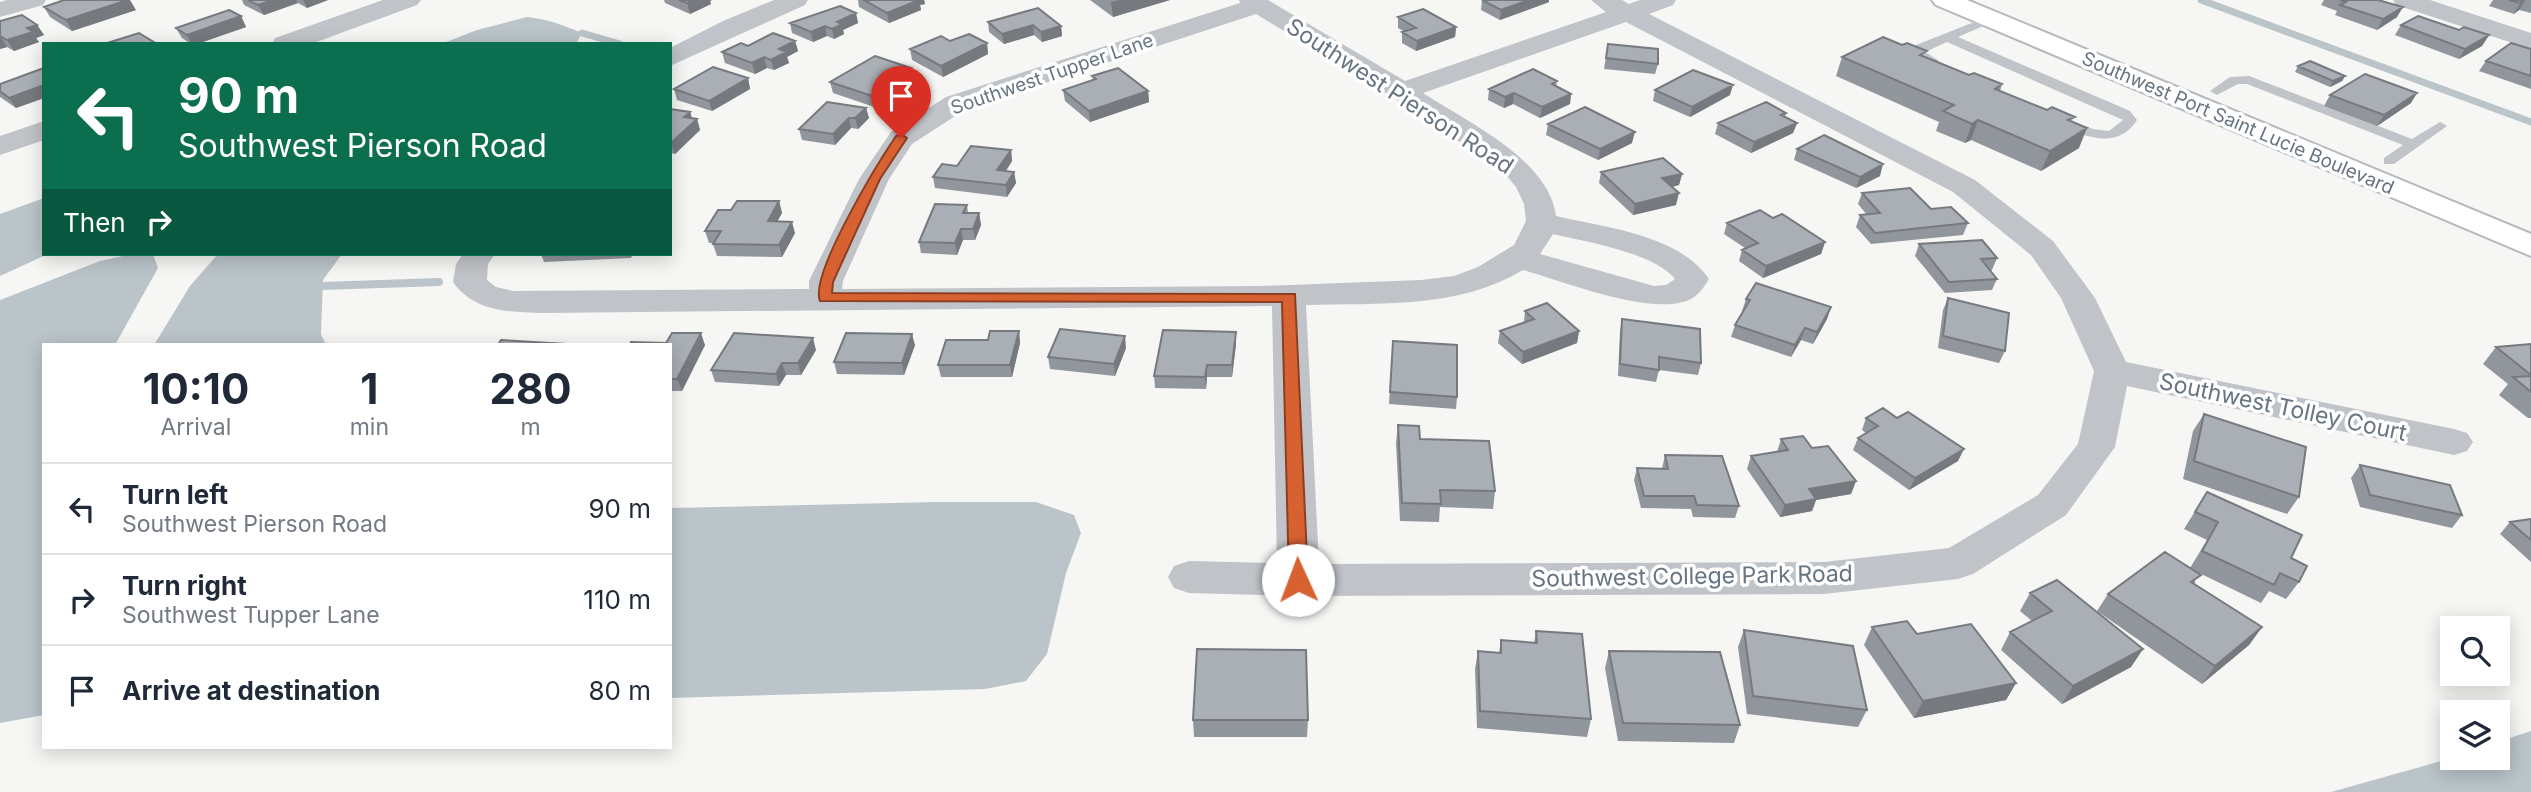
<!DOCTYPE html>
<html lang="en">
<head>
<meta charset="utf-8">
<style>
  body { margin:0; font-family:Inter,sans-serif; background:#f6f6f7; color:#1f2937; height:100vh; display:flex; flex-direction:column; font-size:26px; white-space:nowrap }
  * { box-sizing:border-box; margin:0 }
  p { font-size:23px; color:#747a83 }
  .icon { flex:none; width:38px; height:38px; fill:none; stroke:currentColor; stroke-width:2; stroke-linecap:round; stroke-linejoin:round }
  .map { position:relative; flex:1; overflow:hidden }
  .panel { position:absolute; left:42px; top:343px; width:630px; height:406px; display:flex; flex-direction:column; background:#fff; border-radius:0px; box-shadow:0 4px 18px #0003 }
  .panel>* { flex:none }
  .banner { position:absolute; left:42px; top:42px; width:630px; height:214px; border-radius:0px; box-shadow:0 4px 18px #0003; background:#0b6e4f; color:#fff; overflow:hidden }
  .tools { position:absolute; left:2440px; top:616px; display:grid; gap:14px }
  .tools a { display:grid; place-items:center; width:70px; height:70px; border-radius:0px; background:#fff; box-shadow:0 4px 18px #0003; font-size:35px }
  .pin { position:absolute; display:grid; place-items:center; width:60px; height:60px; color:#fff; margin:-72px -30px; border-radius:50% 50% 50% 0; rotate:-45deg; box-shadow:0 0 7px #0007 }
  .pin .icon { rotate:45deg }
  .me { position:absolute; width:77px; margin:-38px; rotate:358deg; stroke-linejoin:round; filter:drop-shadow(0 0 5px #0008) }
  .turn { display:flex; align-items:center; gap:24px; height:147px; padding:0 21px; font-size:32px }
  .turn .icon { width:91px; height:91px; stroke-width:2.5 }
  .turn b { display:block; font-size:49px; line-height:60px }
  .then { display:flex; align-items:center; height:66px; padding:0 21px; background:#0003; gap:14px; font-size:26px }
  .eta { display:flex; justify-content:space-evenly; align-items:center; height:119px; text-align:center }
  .eta b { font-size:42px; font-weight:700; line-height:49px }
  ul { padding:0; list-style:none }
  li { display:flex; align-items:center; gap:21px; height:91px; padding:0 21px; border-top:2px solid #e0e1e3 }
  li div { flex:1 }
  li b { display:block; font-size:26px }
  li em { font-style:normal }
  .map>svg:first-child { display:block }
  .water { fill:#bac4c9 }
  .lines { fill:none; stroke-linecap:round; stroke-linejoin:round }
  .stream-far1 { stroke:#bac4c9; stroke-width:7 }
  .stream { stroke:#bac4c9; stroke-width:8 }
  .primary-casing { stroke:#b5b9bd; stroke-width:4 }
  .service { fill:#c0c3c7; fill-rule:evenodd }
  .minor { fill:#c0c3c7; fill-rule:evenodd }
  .tertiary { fill:#c0c3c7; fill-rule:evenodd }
  .primary { fill:#fff; fill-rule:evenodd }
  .wall { fill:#91969c }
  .shaded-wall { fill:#767a7f }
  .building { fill:#a9afb5; stroke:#767a7f; stroke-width:2 }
  .route { fill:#d86132; stroke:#8c3f20; stroke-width:2 }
  .labels { text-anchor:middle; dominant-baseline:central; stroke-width:7; stroke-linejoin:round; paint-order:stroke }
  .far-street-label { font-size:19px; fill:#677583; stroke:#fff }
  .street-label { font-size:23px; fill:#677583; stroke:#fff }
</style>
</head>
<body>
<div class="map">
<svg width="2531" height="792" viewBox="0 0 2531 792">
  <rect width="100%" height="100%" fill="#f6f7f4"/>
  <path class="water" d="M527 17C547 19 563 25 582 33L576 44H441L477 30Z
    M44 198V254H48L0 276V214Z
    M132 254H153L158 268 115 345H44V715L0 723V300L100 261Z
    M218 254H342L323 280 321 334 326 345H154L190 286Z
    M937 502H1036L1074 515 1081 533 1066 573 1047 654 1026 681 985 689 670 698V508Z
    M2531 731V792H2331L2452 758H2497V742Z"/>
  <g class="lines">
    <path class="stream-far1" d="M2201 0 2531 122
      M582 33 620 44"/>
    <path class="stream" d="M322 286 439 282"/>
    <defs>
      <path id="primary" d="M1932 0H1967L2531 234V256L1936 5Z"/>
    </defs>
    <use href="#primary" class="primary-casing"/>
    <path class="service" d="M1987 17 1997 20 1958 37 2130 111 2137 120C2118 150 2086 137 2059 126L2057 123 2064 119 2093 129 2109 131 2123 120 1947 42 1925 52 1938 60V66H1930L1912 53 1916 45Z
      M2249 76 2412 139 2440 122 2447 126 2394 164H2384V158L2403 145 2247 84H2238L2217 95 2210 91 2230 77Z"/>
    <path class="minor" d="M7 0H46L43 5 0 17V2Z
      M774 0H808L805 5 670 66V48L723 21Z
      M1239 0H1268L1405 81 1606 12 1591 0H1622L1629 4 1640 0H1676L1673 5 1649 14 1975 180 2053 241 2095 298 2126 362 2454 429 2467 433 2473 442 2467 451 2454 455 2127 386 2115 447 2066 515 1973 574 1958 579 1824 594 1299 596 1189 593 1174 588 1168 577 1174 566 1189 561 1277 563 1272 306 542 313C509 312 474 312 453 282L456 264 463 254H495L488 264 487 280 496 287 513 291 809 289V281L859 179 891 132 946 97 1240 3ZM1256 14 1392 97 1502 170 1516 187 1524 204 1526 221 1514 245 1478 267 1454 276 1421 280 1261 286 842 289 843 281 889 179 912 144 966 109ZM1626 22 1953 192 2031 255 2061 298 2094 371 2078 444 2038 495 1949 548 1824 562 1319 564 1306 305C1378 303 1459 309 1523 270 1563 281 1654 318 1691 299 1699 295 1704 287 1709 279 1678 234 1606 228 1556 216 1549 159 1467 122 1423 93ZM1553 234C1586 242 1653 252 1675 279L1666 285 1654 286 1540 254Z
      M2393 0H2430L2531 33V49L2396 5Z"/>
    <path class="tertiary" d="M383 0H421L417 5 311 44H272L275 38Z
      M44 121V140L0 155V136Z"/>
    <use href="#primary" class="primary"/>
  </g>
  <path class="wall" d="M242 0H328L307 8 298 3 264 15 244 5Z
    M664 0H712L710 1 711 4 690 14 665 3Z
    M858 0H924L925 4 920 5 921 10 889 23 859 7Z
    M1090 0H1170L1113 17Z
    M1482 0H1549V2L1500 20 1481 10Z
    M2324 0H2378L2397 17 2377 30 2335 15 2337 11 2321 5Z
    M2493 0H2531V13L2519 10 2514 14 2489 6Z
    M44 7 136 10 72 31 50 17Z
    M856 13 858 23 843 30 844 34 834 39 827 36 813 42 792 33 790 23Z
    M241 16 246 27 197 44H191L182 38 176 28Z
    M1398 17 1456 27 1455 37 1416 51 1402 43V32H1405L1398 28Z
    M0 21 37 25 44 35 36 38 39 42 14 51 7 47 0 49Z
    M988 22 1061 26 1062 36 1042 42 1034 35 1004 44 989 32Z
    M2401 25 2489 35 2482 46 2459 59 2395 35Z
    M795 41 798 51 787 57 789 63 774 70 767 68 755 74 725 63 722 52 748 46Z
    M950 41 987 43 988 54 943 77 912 60 910 49Z
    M1608 44 1658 64 1655 74 1604 69Z
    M1902 45 1925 57 1969 75 2002 84 2000 91 2072 122 2079 148 2041 171 1971 140 1965 143 1936 131 1939 122 1836 76 1842 57Z
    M2531 49V89L2479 71 2486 61Z
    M2298 66 2345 76 2342 81 2330 87 2295 72Z
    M44 68V98L16 108 0 97V84Z
    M911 68 913 78 896 88 898 98 880 109 833 93 830 82Z
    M1092 76 1148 91 1149 102 1090 122 1065 101 1063 90 1093 80Z
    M748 78 750 89 712 111 677 100 674 89Z
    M1557 81 1556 86 1571 94 1570 104 1540 118 1513 104 1504 108 1488 100 1489 89Z
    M1655 90 1730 95 1690 117 1653 101Z
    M2330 95 2411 103 2377 126 2324 106Z
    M866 108 869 118 858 129 851 128 835 145 802 140 799 129Z
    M670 109 690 112 692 118 697 119 700 130 675 154 670 153Z
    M1786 113 1785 117 1797 123 1793 133 1751 153 1715 134 1718 123Z
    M1548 124 1632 143 1598 160 1546 135Z
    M1797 149 1880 176 1856 188 1794 160Z
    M1011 150 1012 161 1006 171 1014 172 1016 183 1007 197 935 188 933 177 957 166Z
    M1601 172 1682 174 1679 185 1672 187 1676 205 1633 215 1599 183Z
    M1862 193 1931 209 1968 223 1963 235 1871 244 1856 227 1860 215H1867L1858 204Z
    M779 201 782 213 777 221 795 233 782 257 717 256 713 244 714 243H709L705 231 731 210Z
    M967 205 968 213H979L981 225 975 240H963L957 255 921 253 919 242Z
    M1773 218 1825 242 1821 254 1763 278 1739 261 1742 250 1745 248 1724 234 1727 223Z
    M1919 244 1997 258 1992 270H1990L1997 279 1992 290 1945 293 1915 256Z
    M541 254H633L631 258 544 262Z
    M1948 298 2005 351 1999 363 1938 348 1943 310Z
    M1746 299 1831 307 1827 319 1813 344 1801 340 1791 357 1731 337 1735 325 1744 311H1742Z
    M1525 311 1579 331 1577 343 1522 364 1498 343 1500 331 1524 322Z
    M1622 319 1701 363 1698 375 1659 370 1656 382 1618 376 1620 331Z
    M1019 331 1020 343 1012 377H941L938 365 988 340Z
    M1393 341 1457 397 1456 409 1389 404Z
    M1236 344 1232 377H1207L1206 389 1155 388 1154 376Z
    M2531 344V418H2528L2499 395 2508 384 2483 364 2496 347Z
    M670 345H705L682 391H670Z
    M915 345 904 375 837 374 834 362Z
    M1126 348 1115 376 1050 369 1048 357Z
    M816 350 801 375H786L779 386 715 382 711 370Z
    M2204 414 2299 497 2287 514 2183 479 2193 431Z
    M1866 418 1958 461 1909 490 1853 450 1858 438 1866 433 1862 430Z
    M1398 425 1495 491 1493 509 1440 507 1439 522 1400 521 1396 443Z
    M1781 439 1812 448 1856 481 1851 494 1816 500 1812 511 1780 517 1747 469 1751 456 1777 452Z
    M1665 455 1739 506 1735 518 1693 517 1691 509 1641 508 1634 480 1637 468 1662 469Z
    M2360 465 2462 515 2452 528 2360 507 2351 478Z
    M2207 492 2291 558 2299 582 2286 599 2269 591 2261 603 2195 571V584L2262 627 2249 645 2202 684 2097 611 2108 594 2190 568 2207 540 2184 529Z
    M2531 519V562L2500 534 2510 522Z
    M2030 593 2143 649 2131 667 2062 704 2001 650 2010 632 2032 621 2020 611Z
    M1872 627 1917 634 2016 683 2006 700 1914 718 1864 645Z
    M1744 630 1867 710 1858 727 1747 714 1738 647Z
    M1536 631 1591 719 1587 737 1477 728 1475 669 1478 651 1499 653 1501 640 1534 643Z
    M1609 651 1740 725 1734 743 1618 741 1605 668Z
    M1193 720H1308L1307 737H1194Z"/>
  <path class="shaded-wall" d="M128 0H130L136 10 72 31 66 20Z
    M273 0H296L298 3 264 15 258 5Z
    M303 0H328L307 8Z
    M695 0H712L710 1 711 4 690 14 687 3Z
    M913 0H924L925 4 920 5 921 10 889 23 887 13Z
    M1120 0H1170L1113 17 1111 2Z
    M1529 0H1549V2L1500 20 1501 10Z
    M2525 0 2519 10 2514 14 2520 3Z
    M2403 7 2397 17 2377 30 2383 19Z
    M856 13 858 23 843 30 844 34 834 39 832 29 837 22Z
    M241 16 246 27 197 44H192L187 35Z
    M37 25 44 35 36 38 39 42 14 51 7 40 27 28Z
    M1033 25 1034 35 1004 44 1002 34Z
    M825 26 827 36 813 42 811 32Z
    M1061 26 1062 36 1042 42 1041 32Z
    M1456 27 1455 37 1416 51 1417 41Z
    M2489 35 2482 46 2459 59 2465 49Z
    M0 36 7 47 0 49Z
    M795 41 798 51 787 57 789 63 774 70 771 60 779 49Z
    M987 43 988 54 943 77 941 66Z
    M764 57 767 68 755 74 752 63Z
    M911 68 913 78 896 88 898 98 880 109 878 98 884 83Z
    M2345 76 2342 81 2330 87 2333 81Z
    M748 78 750 89 712 111 709 101Z
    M44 85V98L16 108 9 98Z
    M1733 85 1730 95 1690 117 1692 107Z
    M1148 91 1149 102 1090 122 1089 111Z
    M1514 93 1513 104 1504 108 1505 97Z
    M2417 93 2411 103 2377 126 2384 115Z
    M1571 94 1570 104 1540 118 1542 107Z
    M866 108 869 118 858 129 855 118Z
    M690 112 693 122 697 119 700 130 675 154 671 143 684 117Z
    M849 118 851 128 835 145 833 134Z
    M1978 120 1971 140 1965 143 1972 124Z
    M1797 123 1793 133 1751 153 1754 142Z
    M2087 128 2079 148 2041 171 2050 151Z
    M1635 132 1632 143 1598 160 1600 149Z
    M1011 150 1012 161 999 181 997 170Z
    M1883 164 1880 176 1856 188 1860 177Z
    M1014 172 1016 183 1007 197 1006 185Z
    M1682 174 1679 185 1660 190 1662 178Z
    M1679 193 1676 205 1633 215 1635 204Z
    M779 201 782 213 771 233 768 221Z
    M979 213 981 225 975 240 973 229Z
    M792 222 795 233 782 257 779 245Z
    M961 229 963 240 957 255 955 243Z
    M1825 242 1821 254 1763 278 1766 266Z
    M1831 307 1827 319 1813 344 1817 332Z
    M1805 328 1801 340 1791 357 1795 345Z
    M1019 331 1020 343 1012 377 1010 365Z
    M1579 331 1577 343 1522 364 1523 352Z
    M1236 332V344L1232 377V365Z
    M701 333 705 345 682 391 677 379Z
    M912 334 915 345 904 375 902 363Z
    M1125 336 1126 348 1115 376 1114 364Z
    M813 338 816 350 801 375 798 363Z
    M782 363 786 375 779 386 776 374Z
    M1207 365V377L1206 389 1205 377Z
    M1964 449 1958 461 1909 490 1915 478Z
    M1856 481 1851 494 1816 500 1812 511 1780 517 1785 505 1809 489Z
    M2262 627 2249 645 2202 684 2215 666Z
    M2143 649 2131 667 2062 704 2073 686Z
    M2016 683 2006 700 1914 718 1923 701Z"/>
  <path class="building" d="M64 0H128L66 20 44 7Z
    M248 0H273L258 5Z
    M679 0H695L687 3Z
    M864 0H919L887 13Z
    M1482 0H1529L1501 10Z
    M2340 0H2378L2403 7 2383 19 2340 5 2346 2Z
    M2509 0H2524L2520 3Z
    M840 6 856 13 837 22 842 24 832 29 825 26 811 32 790 23Z
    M1038 8 1061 26 1041 32 1033 25 1002 34 988 22Z
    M1423 9 1456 27 1417 41 1402 32 1416 28 1398 17Z
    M229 10 241 16 187 35 176 28Z
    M22 15 37 25 27 28 33 32 7 40 0 36V21Z
    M2418 16 2459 30 2464 27 2489 35 2465 49 2401 25Z
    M139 33 157 44H104Z
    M773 33 795 41 779 49 786 52 771 60 764 57 752 63 722 52 741 43 748 46Z
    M969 34 987 43 941 66 910 49 941 36 950 41Z
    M1883 37 1902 45 1907 43 1927 51 1920 55 1969 75 1974 73 2002 84 1995 89 2047 110 2052 107 2075 117 2068 120 2087 128 2050 151 1978 120 1972 124 1943 111 1954 105 1842 57Z
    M2511 43 2531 49V76L2486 61Z
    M1608 44 1658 49V64L1606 58Z
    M875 56 911 68 884 83 896 88 878 98 830 82Z
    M2310 61 2345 76 2333 81 2298 66Z
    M713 67 748 78 709 101 674 89Z
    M44 68V85L9 98 0 91V84Z
    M1118 68 1148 91 1089 111 1063 90 1096 79 1092 76Z
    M1533 69 1557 81 1552 84 1571 94 1542 107 1514 93 1505 97 1489 89Z
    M1693 70 1733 85 1692 107 1655 90Z
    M2365 74 2417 93 2384 115 2330 95Z
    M827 102 866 108 855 118H849L833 134 799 129Z
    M1766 102 1786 113 1781 115 1797 123 1754 142 1718 123Z
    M1585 107 1635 132 1600 149 1548 124Z
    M670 109 690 112 684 117 697 119 671 143H670Z
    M1824 135 1883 164 1860 177 1797 149Z
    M971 146 1011 150 997 170 1014 172 1006 185 933 177 942 164 957 166Z
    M1663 158 1682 174 1662 178 1679 193 1635 204 1601 172Z
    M1910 188 1931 209 1951 207 1968 223 1875 233 1860 215 1880 213 1862 193Z
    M737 201H779L768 221 792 222 779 245 713 244 721 231H705L718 210H731Z
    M935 204 967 205 963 213H979L973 229H961L955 243 919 242Z
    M1760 210 1773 218 1782 214 1825 242 1766 266 1742 250 1758 243 1727 223Z
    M1982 240 1997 258 1981 259 1997 279 1949 282 1919 244Z
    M1756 283 1831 307 1817 332 1805 328 1795 345 1735 325 1750 300 1746 299Z
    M1948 298 2009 313 2005 351 1943 336Z
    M1547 303 1579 331 1523 352 1500 331 1534 319 1525 311Z
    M1622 319 1700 329 1701 363 1659 357V370L1620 364Z
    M1060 329 1125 336 1114 364 1048 357Z
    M1163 330 1236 332 1232 365H1207L1205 377 1154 376Z
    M990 331H1019L1010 365H938L946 340H988Z
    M672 333H701L677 379H670V345H630L631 342 666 343Z
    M734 333 813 338 798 363H782L776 374 711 370Z
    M846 333 912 334 902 363 834 362Z
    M501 340 569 344 568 345H498Z
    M1393 341 1457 345V397L1390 392Z
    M2531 344V375L2496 347Z
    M2531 376V392L2513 377Z
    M1883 408 1897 418 1908 412 1964 449 1915 478 1858 438 1878 426 1866 418Z
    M2204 414 2306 447 2299 497 2194 461Z
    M1398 425 1419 426 1420 439 1489 441 1495 491 1440 490 1441 504 1402 503Z
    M1803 436 1812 448 1828 446 1856 481 1809 489 1816 499 1785 505 1751 456 1788 450 1781 439Z
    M1665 455 1722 456 1739 506 1697 505 1694 496H1644L1637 468 1668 469Z
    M2360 465 2450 485 2462 515 2370 495Z
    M2207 492 2302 535 2291 558 2307 566 2299 582 2280 573 2274 585 2202 551 2218 522 2195 512Z
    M2531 519V540L2510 522Z
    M2165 552 2201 575 2191 582 2262 627 2215 666 2108 594Z
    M2057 580 2143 649 2073 686 2010 632 2052 611 2030 593Z
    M1907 621 1917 634 1971 624 2016 683 1923 701 1872 627Z
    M1744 630 1853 646 1867 710 1753 696Z
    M1536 631 1582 634 1591 719 1480 711 1478 651 1501 653V640L1537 643Z
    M1197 649 1306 650 1308 720H1193Z
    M1609 651 1720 652 1740 725 1623 723Z"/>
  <path class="route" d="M901 134 907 138 880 179 833 282 832 293 1295 294 1308 580 1305 585H1292L1289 580 1282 302 820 301C809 275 879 161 896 136Z"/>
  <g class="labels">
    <g class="far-street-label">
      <text transform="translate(1052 74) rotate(-19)">Southwest Tupper Lane</text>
      <text transform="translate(2238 123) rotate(23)">Southwest Port Saint Lucie Boulevard</text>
    </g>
    <g class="street-label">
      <text transform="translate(1400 96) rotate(33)">Southwest Pierson Road</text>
      <text transform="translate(2283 407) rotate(12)">Southwest Tolley Court</text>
      <text transform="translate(1692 576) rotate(-1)">Southwest College Park Road</text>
    </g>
  </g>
</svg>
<div class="tools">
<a><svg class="icon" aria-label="search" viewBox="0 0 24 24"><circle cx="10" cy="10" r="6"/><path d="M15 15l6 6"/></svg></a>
<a><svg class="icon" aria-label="layers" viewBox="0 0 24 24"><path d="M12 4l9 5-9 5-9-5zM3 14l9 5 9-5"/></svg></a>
</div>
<div class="pin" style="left:901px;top:138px;background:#d93025"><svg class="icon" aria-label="arrive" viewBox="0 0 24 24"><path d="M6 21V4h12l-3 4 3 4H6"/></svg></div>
<svg class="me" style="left:1298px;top:580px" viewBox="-20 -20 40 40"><circle r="19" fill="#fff"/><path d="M0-13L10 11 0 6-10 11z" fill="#d86132"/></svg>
<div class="banner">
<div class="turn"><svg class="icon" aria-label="left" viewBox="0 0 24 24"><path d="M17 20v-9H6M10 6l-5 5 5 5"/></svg><div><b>90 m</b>Southwest Pierson Road</div></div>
<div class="then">Then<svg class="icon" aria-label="right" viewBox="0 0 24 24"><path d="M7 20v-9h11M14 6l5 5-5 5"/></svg></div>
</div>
<section class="panel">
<div class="eta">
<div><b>10:10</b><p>Arrival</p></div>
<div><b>1</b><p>min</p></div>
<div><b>280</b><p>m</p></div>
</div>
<ul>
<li><svg class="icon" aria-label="left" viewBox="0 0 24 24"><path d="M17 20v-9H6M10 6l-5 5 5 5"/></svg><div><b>Turn left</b><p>Southwest Pierson Road</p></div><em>90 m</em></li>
<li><svg class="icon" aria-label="right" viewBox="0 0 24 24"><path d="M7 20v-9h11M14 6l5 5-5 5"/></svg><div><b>Turn right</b><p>Southwest Tupper Lane</p></div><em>110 m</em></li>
<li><svg class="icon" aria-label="arrive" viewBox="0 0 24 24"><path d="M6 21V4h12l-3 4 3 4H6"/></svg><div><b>Arrive at destination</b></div><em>80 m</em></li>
</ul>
</section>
</div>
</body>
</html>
